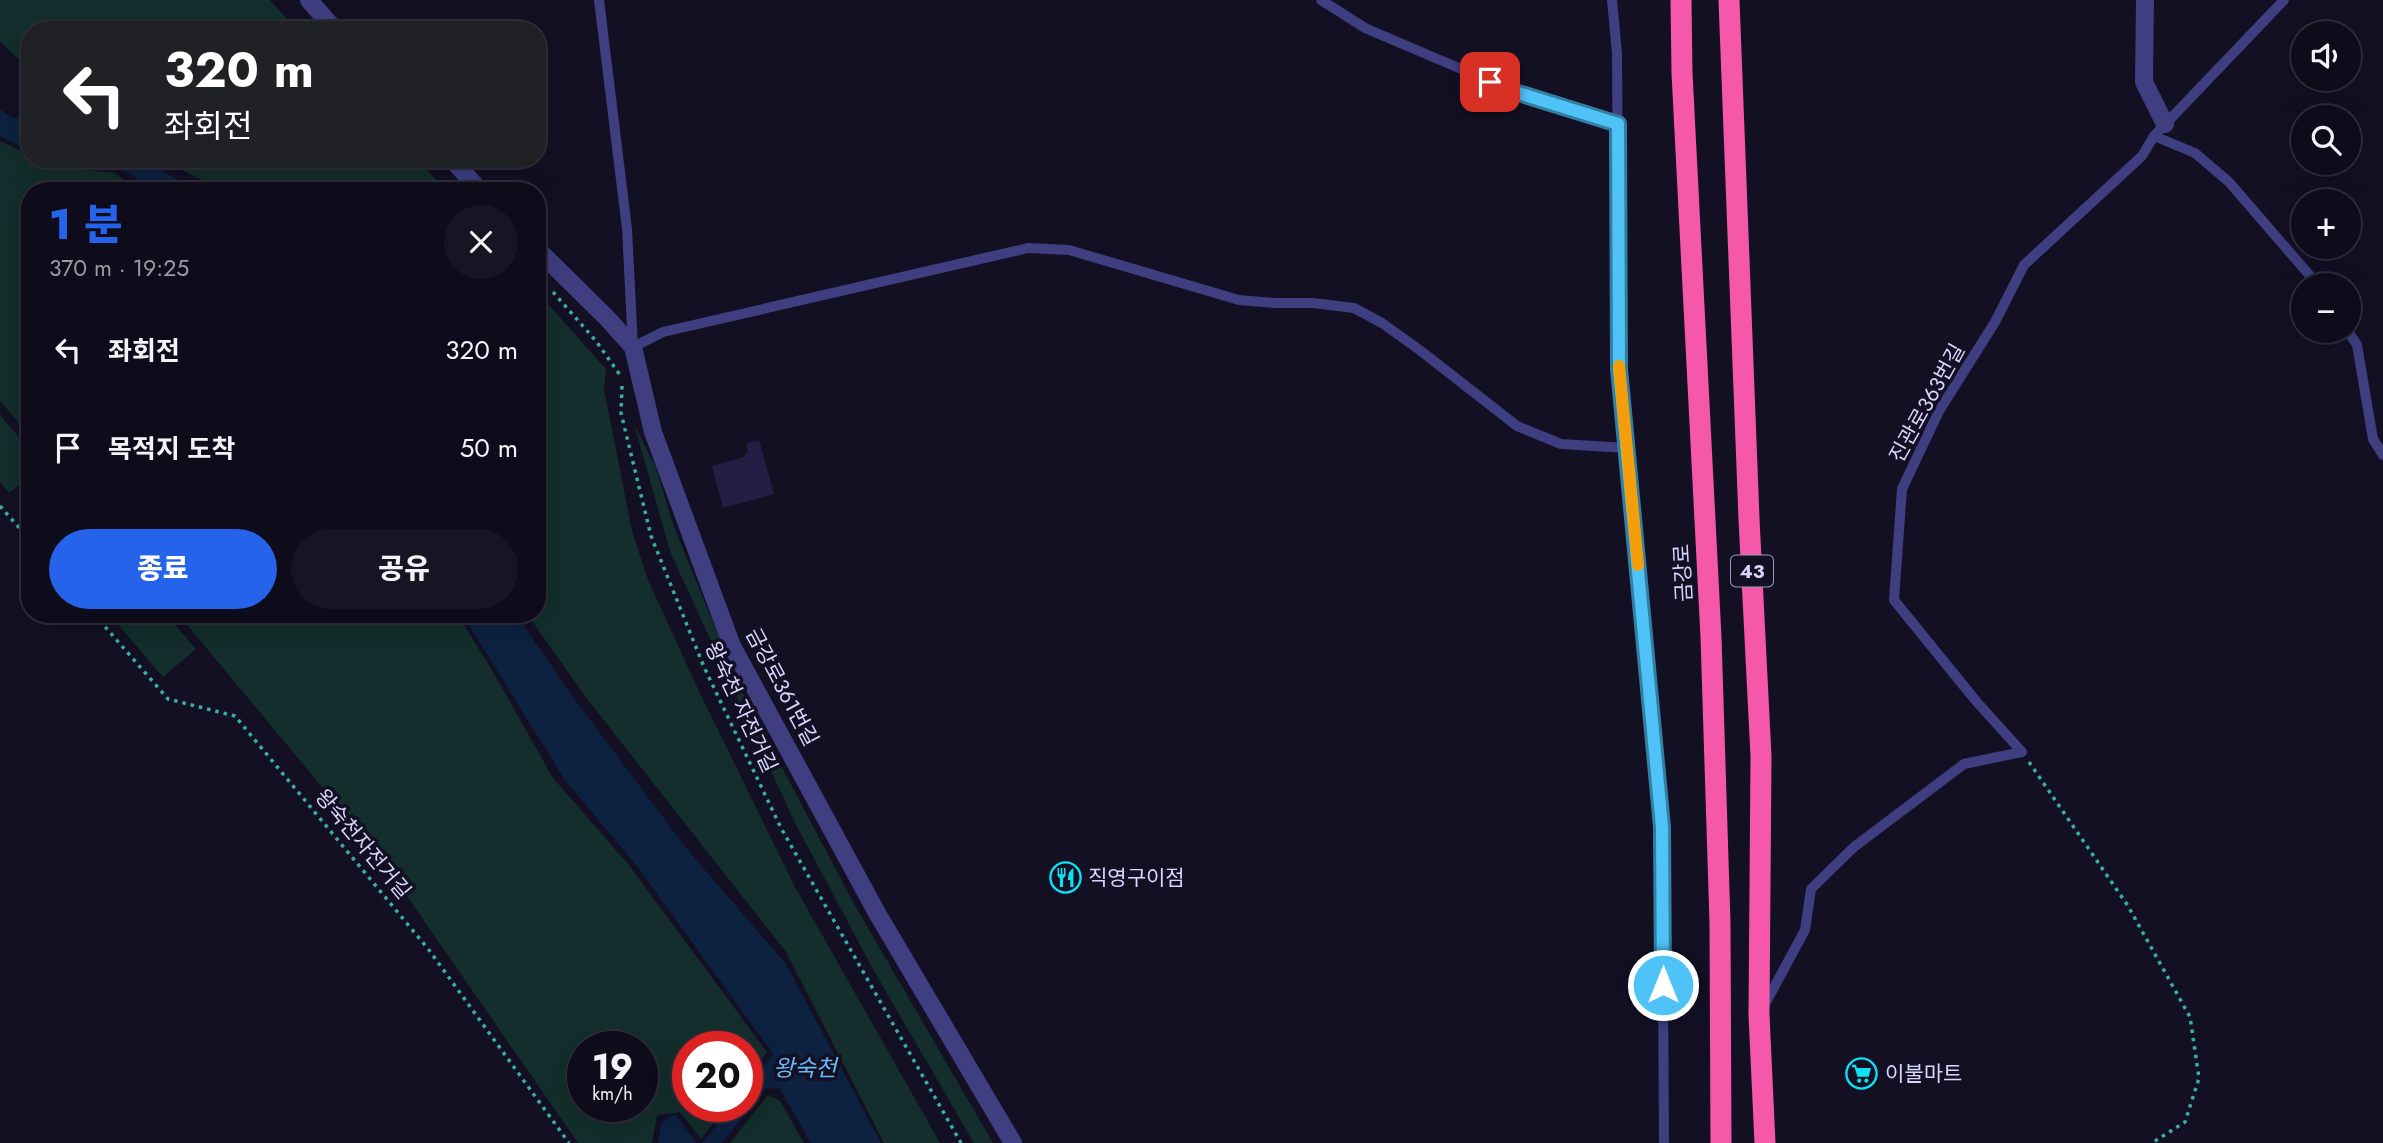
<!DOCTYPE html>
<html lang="ko">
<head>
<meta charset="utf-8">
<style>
  body { margin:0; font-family:Jost,"Noto Sans KR",sans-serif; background:#171524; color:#f1f3f6; height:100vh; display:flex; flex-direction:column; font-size:26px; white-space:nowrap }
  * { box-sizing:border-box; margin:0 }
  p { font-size:23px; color:#9b9ba3 }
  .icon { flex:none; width:38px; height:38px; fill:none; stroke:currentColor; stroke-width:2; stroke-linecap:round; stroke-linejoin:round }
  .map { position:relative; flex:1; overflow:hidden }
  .side { position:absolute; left:21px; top:182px; width:525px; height:441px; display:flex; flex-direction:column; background:#0e0c1b; border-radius:28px; box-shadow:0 7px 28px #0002,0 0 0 2px #2e2c3a }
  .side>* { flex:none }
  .top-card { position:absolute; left:21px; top:21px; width:525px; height:147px; border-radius:28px; box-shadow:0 7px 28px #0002,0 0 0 2px #2e2c3a; background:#202124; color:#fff; overflow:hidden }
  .tools { position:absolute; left:2291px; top:21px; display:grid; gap:14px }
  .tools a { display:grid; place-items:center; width:70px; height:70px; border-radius:50%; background:#0e0c1b; box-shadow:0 7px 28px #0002,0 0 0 2px #2e2c3a; font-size:35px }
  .speed { position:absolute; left:567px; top:1031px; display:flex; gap:14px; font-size:35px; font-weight:700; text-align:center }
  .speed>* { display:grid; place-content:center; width:91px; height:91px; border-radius:50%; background:#0e0c1b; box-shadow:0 7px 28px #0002,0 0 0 2px #2e2c3a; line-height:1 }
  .speed small { font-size:18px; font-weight:400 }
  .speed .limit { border:10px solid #d22; background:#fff; color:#111 }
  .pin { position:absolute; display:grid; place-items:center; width:60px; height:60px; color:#fff; margin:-30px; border-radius:14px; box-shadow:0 4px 10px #0006 }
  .me { position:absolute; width:77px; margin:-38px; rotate:0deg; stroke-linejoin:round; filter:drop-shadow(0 0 5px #0008) }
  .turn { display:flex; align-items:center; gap:24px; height:147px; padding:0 28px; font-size:32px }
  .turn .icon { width:91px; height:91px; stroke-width:2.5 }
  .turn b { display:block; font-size:49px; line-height:60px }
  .round { display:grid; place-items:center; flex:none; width:74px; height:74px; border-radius:37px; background:#171524 }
  .summary { display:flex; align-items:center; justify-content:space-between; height:119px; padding:0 28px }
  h1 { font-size:42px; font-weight:800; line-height:52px; color:#2563eb }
  .cta { display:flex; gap:14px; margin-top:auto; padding:14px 28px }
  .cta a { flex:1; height:80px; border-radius:42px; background:#2563eb; color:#fff; font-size:28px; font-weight:800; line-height:80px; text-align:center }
  .cta a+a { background:#171524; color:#f1f3f6 }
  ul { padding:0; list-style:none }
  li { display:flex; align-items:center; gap:21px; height:98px; padding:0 28px }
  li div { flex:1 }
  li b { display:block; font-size:26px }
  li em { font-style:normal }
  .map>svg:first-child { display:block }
  .green { fill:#132e2c; fill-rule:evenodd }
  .water { fill:#0d2140 }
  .building { fill:#241d44 }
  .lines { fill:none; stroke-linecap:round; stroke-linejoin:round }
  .path { stroke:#36b0a5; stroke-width:3.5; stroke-dasharray:3.5 5; stroke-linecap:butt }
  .lane { stroke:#3e3e81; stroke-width:10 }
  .street { stroke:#3e3e81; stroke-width:18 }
  .highway { stroke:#f558a8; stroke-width:21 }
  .route-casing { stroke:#337fa1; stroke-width:18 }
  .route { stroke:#4fc3f7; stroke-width:12 }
  .slow { stroke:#f59e0b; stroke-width:12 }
  .labels { text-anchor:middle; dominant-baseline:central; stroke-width:7; stroke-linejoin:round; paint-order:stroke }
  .shield { fill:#131024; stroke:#9e9bbc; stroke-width:2 }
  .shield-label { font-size:19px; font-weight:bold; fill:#d9d6fd }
  .street-label { font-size:21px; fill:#d9d6fd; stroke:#131024 }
  .poi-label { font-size:21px; fill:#d9d6fd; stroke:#131024; text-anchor:start }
  .water-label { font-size:23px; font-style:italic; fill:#6abaf7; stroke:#131024 }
</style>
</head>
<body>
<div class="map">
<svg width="2383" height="1143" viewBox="0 0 2383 1143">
  <rect width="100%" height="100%" fill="#131024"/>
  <path class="green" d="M0 0H270L297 30H30V71L0 41Z
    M0 141 30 155V159H38L55 167 115 173 138 191H30V436L0 401Z
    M159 159H417L446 191H225Z
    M537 292 606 369 604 389 632 531 648 580 697 687 795 887 940 1143H884L786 952 588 700 527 614H537Z
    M0 415 30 450V476L9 493 0 482Z
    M634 424 656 468 674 527 739 686 853 902 993 1143H974L874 971 795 823 671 554Z
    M109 614H166L196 649 163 677Z
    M178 614H457L489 665 553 778 628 864 767 1052 747 1078V1046H688V1106H726L701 1139 680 1112 657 1115 652 1143H578L377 853ZM642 1046V1106H583V1046Z
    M768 1095 780 1101 804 1143H730Z"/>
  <path class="water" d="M0 109 9 116 30 122V151L0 136Z
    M46 159H142L198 191H155L127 172 93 161Z
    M462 614H516L570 693 686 848 786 964 881 1143H811L780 1089 766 1088 722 1143H702L732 1106H747V1087L773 1054 637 866 565 780Z
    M675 1114 697 1143H658L661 1122Z"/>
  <path class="building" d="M759 440 774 494 723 508 712 466 744 457 748 452 746 443Z"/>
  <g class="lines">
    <path class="path" d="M553 292 596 341 620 375
      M622 386 621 413 651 536 704 667 781 828 961 1143
      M0 506 30 540
      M94 614 168 699 235 716 429 950 569 1143
      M2029 762 2128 906 2190 1017 2199 1078 2185 1122 2152 1143"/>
    <path class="lane" d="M599 0 627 229 633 347 663 332 1028 248 1069 250 1239 300 1275 303H1313L1354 308 1382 323 1421 351 1517 426 1561 444 1627 448
      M1321 0 1365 28 1515 92 1618 124
      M1612 0 1617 54 1619 369 1662 827 1664 1143
      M2154 136 2195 153 2229 182 2318 285
      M2348 331 2357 345 2373 439 2383 455
      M1764 1006 1805 930 1811 889 1854 847 1964 764 2022 752 1976 701 1894 600 1902 489 1939 411 1995 322 2024 265 2142 156 2154 136 2284 0"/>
    <path class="street" d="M309 0 335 30
      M2145 0 2144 82 2165 124
      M452 159 480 191
      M537 249 607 318 633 347 653 432 732 646 877 913 1013 1143"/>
    <path class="highway" d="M1681 0 1682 73 1711 637 1720 923 1721 1143
      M1729 0 1749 519 1761 756 1759 1015 1765 1143"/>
  </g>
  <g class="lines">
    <defs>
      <path id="route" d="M1490 82 1515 92 1618 124 1619 369 1662 827 1663 985"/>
    </defs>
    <use href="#route" class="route-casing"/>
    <use href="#route" class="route"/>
    <path class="slow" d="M1619 366 1638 565"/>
  </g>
  <defs>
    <symbol id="restaurant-ring" viewBox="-11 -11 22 22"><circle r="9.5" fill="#131024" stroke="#0ee1f1" stroke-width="1.5"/><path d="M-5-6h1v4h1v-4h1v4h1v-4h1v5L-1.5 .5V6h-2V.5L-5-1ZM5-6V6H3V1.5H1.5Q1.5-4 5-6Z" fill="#0ee1f1"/></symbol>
    <symbol id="supermarket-ring" viewBox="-11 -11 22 22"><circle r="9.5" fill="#131024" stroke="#0ee1f1" stroke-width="1.5"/><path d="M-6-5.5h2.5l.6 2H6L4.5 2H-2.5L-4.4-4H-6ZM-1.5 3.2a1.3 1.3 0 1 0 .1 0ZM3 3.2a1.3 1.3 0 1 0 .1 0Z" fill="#0ee1f1"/></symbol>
  </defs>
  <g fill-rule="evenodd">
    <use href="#restaurant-ring" x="1048" y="860" width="35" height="35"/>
    <use href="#supermarket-ring" x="1844" y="1056" width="35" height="35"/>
  </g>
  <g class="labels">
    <rect class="shield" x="1731" y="555.5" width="42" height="31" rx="5"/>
    <g class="shield-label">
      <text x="1752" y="571">43</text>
    </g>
    <g class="street-label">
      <text transform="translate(1927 403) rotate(-61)">진관로363번길</text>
      <text transform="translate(1683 573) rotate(-93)">금강로</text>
      <text transform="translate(782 687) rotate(62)">금강로361번길</text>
      <text transform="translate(741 707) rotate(65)">왕숙천 자전거길</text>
      <text transform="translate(363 844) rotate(50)">왕숙천자전거길</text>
    </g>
    <g class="poi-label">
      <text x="1088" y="878">직영구이점</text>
      <text x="1885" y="1074">이불마트</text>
    </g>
    <g class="water-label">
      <text x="805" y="1068">왕숙천</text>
    </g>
  </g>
</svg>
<div class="tools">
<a><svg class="icon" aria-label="sound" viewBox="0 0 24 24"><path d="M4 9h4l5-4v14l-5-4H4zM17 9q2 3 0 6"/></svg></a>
<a><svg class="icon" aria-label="search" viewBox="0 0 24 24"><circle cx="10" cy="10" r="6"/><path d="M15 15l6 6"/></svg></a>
<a>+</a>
<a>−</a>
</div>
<div class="speed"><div>19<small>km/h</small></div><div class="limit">20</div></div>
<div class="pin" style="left:1490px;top:82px;background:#d93025"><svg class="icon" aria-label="arrive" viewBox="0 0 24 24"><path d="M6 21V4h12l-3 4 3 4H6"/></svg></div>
<svg class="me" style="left:1663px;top:985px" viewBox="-20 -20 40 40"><circle r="17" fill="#4fc3f7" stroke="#fff" stroke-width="3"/><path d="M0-11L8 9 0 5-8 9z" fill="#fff"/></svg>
<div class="top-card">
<div class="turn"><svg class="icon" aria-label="left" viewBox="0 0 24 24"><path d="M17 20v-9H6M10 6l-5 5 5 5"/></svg><div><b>320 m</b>좌회전</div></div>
</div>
<section class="side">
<div class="summary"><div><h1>1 분</h1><p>370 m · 19:25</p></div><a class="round"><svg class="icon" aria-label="close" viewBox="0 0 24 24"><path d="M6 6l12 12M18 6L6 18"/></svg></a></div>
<ul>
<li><svg class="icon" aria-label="left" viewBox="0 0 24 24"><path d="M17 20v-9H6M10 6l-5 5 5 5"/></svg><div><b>좌회전</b></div><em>320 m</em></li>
<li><svg class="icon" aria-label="arrive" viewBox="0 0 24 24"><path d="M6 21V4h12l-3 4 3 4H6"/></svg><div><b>목적지 도착</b></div><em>50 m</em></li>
</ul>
<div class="cta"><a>종료</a><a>공유</a></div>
</section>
</div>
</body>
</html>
